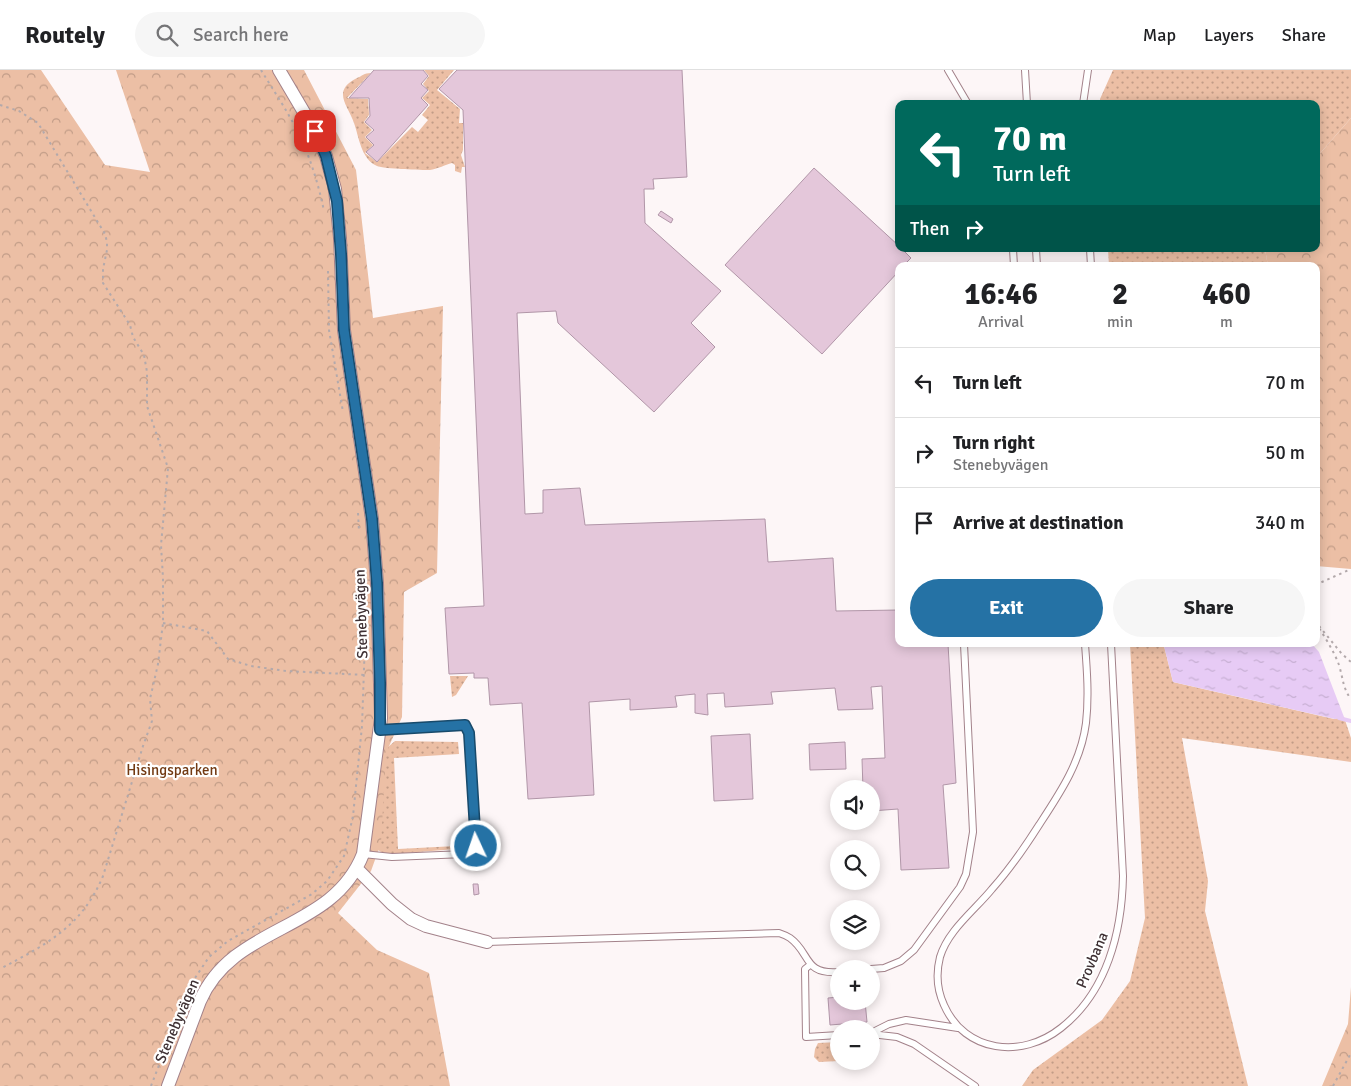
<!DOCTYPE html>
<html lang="en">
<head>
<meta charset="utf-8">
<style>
  body { margin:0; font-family:Signika,sans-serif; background:#f6f6f6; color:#202124; height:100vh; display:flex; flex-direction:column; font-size:19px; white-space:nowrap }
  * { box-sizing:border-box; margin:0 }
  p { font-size:16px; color:#757577 }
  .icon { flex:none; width:28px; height:28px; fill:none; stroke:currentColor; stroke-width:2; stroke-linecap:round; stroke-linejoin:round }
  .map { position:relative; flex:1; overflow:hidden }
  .side { position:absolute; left:895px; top:192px; width:425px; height:385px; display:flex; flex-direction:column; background:#fff; border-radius:10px; box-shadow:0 2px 12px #0003 }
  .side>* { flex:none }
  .hud { position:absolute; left:895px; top:30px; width:425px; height:152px; border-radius:10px; box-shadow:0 2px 12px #0003; background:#00695c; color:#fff; overflow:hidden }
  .tools { position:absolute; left:830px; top:710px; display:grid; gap:10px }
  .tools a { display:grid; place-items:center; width:50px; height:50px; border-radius:50%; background:#fff; box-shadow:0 2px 12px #0003; font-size:25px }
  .pin { position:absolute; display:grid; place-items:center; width:42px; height:42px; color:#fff; margin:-21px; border-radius:10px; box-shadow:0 2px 8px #0006 }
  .me { position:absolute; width:55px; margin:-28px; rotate:357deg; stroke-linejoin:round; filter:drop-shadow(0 0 4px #0008) }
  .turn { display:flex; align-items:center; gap:18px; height:105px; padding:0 15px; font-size:22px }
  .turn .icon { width:65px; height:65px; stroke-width:2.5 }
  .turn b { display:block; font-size:35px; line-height:42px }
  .then { display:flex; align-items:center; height:48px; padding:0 15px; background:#0003; gap:10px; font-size:19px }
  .eta { display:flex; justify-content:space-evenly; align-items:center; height:85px; text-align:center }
  .eta b { font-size:30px; font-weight:700; line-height:35px }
  .action { display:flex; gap:10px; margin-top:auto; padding:10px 15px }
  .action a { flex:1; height:58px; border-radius:30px; background:#2572a5; color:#fff; font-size:20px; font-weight:700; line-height:58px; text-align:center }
  .action a+a { background:#f6f6f6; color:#202124 }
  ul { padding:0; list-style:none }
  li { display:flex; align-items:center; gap:15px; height:70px; padding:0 15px; border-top:1px solid #e0e0e0 }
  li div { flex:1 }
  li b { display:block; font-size:19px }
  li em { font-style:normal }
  header { display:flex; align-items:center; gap:30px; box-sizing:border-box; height:70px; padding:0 25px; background:#fff; border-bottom:1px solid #e0e0e0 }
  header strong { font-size:24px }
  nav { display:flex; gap:28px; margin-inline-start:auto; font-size:18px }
  .search { width:350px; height:45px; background:#f6f6f6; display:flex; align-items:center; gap:12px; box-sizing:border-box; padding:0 18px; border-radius:28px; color:#757577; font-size:19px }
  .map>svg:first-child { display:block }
  .green { fill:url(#green-dots) }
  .forest { fill:url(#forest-crowns) }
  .water { fill:url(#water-ripples) }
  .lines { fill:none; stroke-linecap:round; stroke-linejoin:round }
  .stream { stroke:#e7cbf5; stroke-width:4 }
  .building { fill:#e4c7da; stroke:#b196a8 }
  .lane-casing { stroke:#a3828a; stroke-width:8 }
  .street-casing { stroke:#a3828a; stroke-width:14 }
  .path { stroke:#b3a9ab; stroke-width:2; stroke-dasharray:2.5 4; stroke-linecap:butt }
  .lane { stroke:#fff; stroke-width:6 }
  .street { stroke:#fff; stroke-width:12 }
  .route-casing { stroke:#184a6b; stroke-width:12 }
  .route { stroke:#2572a5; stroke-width:9 }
  .labels { text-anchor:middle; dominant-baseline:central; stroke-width:4.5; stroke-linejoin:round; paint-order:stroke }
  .street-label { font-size:15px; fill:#3f3134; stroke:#fff }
  .park-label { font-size:15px; fill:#723a13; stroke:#fff }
</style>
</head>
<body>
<header>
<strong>Routely</strong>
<div class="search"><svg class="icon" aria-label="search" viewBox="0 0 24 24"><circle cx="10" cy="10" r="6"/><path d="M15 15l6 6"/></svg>Search here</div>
<nav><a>Map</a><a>Layers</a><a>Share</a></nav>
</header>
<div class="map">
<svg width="1351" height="1016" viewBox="0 0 1351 1016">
  <defs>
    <pattern id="green-dots" width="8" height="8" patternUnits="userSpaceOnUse" patternTransform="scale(1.25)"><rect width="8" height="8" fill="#ecbfa5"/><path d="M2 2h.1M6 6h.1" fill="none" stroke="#c19c87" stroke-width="1.8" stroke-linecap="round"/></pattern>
    <pattern id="forest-crowns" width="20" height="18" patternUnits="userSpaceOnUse" patternTransform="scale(1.25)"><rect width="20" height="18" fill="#ecbfa5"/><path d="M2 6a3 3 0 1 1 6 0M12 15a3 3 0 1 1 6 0" fill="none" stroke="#c19c87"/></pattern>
    <pattern id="water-ripples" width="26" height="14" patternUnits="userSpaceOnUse" patternTransform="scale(1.25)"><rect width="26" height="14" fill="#e7cbf5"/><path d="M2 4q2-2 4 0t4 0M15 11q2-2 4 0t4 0" fill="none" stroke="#c7afd3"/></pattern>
  </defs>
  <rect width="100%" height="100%" fill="#fdf6f7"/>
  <path class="green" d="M424 0H454L437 20 460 39 459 53H463V80L461 85 465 97H462L461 103 455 101V95L452 93C445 95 437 99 430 100 422 100 384 99 377 96 361 89 359 67 354 53 348 35 331 21 357 8 362 6 364 3 371 3L347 28 368 29 369 45 364 52 372 60 365 67 373 75 365 83 377 92 412 57 418 62 428 50 422 45 430 35 422 28 429 21 423 14 429 6Z
    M1113 0H1351V48L1316 88V34H1100V29Z
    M1108 179H1265L1268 196H1109Z
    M1130 574H1166L1164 576 1173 612 1334 649 1344 647 1351 668V692L1182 668 1208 811 1205 841 1248 1016H1022L1033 1000 1102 950 1130 911 1145 848Z
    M450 606H468L456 625 452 627Z
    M395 671 458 672 459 684 394 688 398 779 456 776V768H461L456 779 394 784H384L378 780 384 683 388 677Z
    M839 972V991L819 992 814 987 815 979 818 973Z"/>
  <path class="forest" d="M0 0H41L105 95 150 102 116 0H304L356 100 373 248 443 236 437 503 404 522 402 647 386 683 381 773 371 801 338 843 377 880 429 903 450 1016H0Z
    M1351 48V499L1316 496V196H1268L1265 179H1316V88Z
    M1351 917V1016H1322L1348 954Z"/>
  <path class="water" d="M1166 574H1312L1319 582 1344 647 1335 649 1173 612 1164 576Z"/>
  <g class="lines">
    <path class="stream" d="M1339 648 1351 651"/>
  </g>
  <path class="building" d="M374 0H423L428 6 421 14 428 20 421 28 428 35 377 92 366 82 374 75 366 67 374 60 365 52 370 46 369 28H349Z
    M457 0H682L687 107 653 109 654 119H644L645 153 721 221 691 253 715 277 654 342 558 253 556 241 517 243 525 444 543 443V420L580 418 585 455 765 449 768 492 833 488 836 541 899 540V574H948L956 713 943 715 949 798 901 800 898 739 871 741V719H863L862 689 885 688 882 616 871 617 873 639 838 640 835 618 771 622 773 634 725 637 724 623 707 624 708 645 695 643V624L675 626 677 637 630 640V629L589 632 594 725 528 729 522 633 490 635 488 608H474V603L449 604 445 538 484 536 463 40 439 19Z
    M814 98 899 176V179H902L911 188 903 196H899V201L822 284 725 195Z
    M661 141 673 149 671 153 658 145Z
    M750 664 753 729 714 731 711 666Z
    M845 672 846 699 810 700 809 674Z
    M473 814H478L479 824 474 825Z
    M839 927V931H865L867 952 830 955 828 928Z"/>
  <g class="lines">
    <defs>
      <path id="lane" d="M948 0 968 34
        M1025 0 1027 34
        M1083 34 1088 0
        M1013 179 1014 196
        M1036 179 1037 196
        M1090 179 1091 196
        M1085 574C1087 600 1089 627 1086 653 1081 692 1060 723 1039 755 1025 777 1010 799 992 819 975 840 948 860 940 887 936 903 937 920 944 935 965 983 1022 989 1061 958 1107 922 1122 862 1123 806L1111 574
        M363 784 392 787 465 784 475 776 469 663 465 655 380 660
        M487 872 779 863C782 864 787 866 790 868 811 883 803 905 839 902
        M810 895 805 899 806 967 839 965
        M871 899 884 898 901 891 914 880 960 817 966 804 973 762 964 574
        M871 963 889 954 906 950 958 958
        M871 964 897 967 914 974 975 1016"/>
      <path id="street" d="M357 799 392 834 411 849 426 856 487 872
        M168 1016 200 931C234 853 332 863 363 784L381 648 377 513 372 449 344 260 340 168 335 119 326 86 315 61 279 0"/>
    </defs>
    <use href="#lane" class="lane-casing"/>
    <use href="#street" class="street-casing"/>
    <path class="path" d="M261 0C275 23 291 46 302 71 312 93 319 117 324 141
      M0 35 19 41 38 53 105 164 107 172V180L103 199V213L130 255 133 267 144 285 147 302V336L168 398 161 475 163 508V553L158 594 150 629 152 651 143 676 103 806C82 857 45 875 0 899
      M328 201 329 260 343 342
      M358 443 359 461
      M1316 516 1322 512 1351 499
      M163 553 207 561 228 589 251 596 286 601 365 605
      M1316 553C1324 566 1334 581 1339 595 1343 608 1343 619 1351 629
      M1319 556 1342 584 1351 592
      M151 1016 189 917 209 887 228 871 312 824 327 811 344 786 353 746 362 656 365 570
      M1333 1016 1351 983"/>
    <use href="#lane" class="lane"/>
    <use href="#street" class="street"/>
  </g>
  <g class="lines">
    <defs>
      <path id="route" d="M315 61 326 86 337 131 341 184 344 260 372 449 377 513 380 613V660L465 655 469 663 476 776"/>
    </defs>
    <use href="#route" class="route-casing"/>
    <use href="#route" class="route"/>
  </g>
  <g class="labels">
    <g class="street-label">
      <text transform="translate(361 544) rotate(-92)">Stenebyvägen</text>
      <text transform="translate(1092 890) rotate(-67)">Provbana</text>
      <text transform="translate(177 951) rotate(-67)">Stenebyvägen</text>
    </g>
    <g class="park-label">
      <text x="172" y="700">Hisingsparken</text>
    </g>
  </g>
</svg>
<div class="tools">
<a><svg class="icon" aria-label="sound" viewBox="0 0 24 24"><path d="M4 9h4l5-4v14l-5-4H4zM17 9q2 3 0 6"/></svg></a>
<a><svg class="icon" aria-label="search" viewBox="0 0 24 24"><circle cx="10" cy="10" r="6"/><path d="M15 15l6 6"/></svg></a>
<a><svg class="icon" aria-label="layers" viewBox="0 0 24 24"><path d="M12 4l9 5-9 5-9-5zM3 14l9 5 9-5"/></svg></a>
<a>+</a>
<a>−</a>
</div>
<div class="pin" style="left:315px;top:61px;background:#d93025"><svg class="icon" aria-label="arrive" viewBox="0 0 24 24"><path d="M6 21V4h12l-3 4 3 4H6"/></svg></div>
<svg class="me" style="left:476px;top:776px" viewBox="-20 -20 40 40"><circle r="17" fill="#2572a5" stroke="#fff" stroke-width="3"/><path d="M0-11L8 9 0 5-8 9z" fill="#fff"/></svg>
<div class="hud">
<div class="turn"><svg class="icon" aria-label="left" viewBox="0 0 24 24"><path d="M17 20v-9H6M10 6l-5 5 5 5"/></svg><div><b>70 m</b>Turn left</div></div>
<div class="then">Then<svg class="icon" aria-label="right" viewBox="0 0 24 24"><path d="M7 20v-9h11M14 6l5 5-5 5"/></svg></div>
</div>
<section class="side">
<div class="eta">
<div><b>16:46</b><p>Arrival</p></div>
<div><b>2</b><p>min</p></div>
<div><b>460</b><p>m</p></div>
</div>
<ul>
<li><svg class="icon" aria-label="left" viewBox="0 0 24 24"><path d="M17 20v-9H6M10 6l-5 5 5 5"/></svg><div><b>Turn left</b></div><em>70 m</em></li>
<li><svg class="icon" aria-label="right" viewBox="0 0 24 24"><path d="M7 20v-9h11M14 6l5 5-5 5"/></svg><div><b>Turn right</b><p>Stenebyvägen</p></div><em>50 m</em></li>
<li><svg class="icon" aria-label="arrive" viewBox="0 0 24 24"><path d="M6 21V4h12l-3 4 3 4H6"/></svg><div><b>Arrive at destination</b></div><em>340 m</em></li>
</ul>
<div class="action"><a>Exit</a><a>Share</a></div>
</section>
</div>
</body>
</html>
